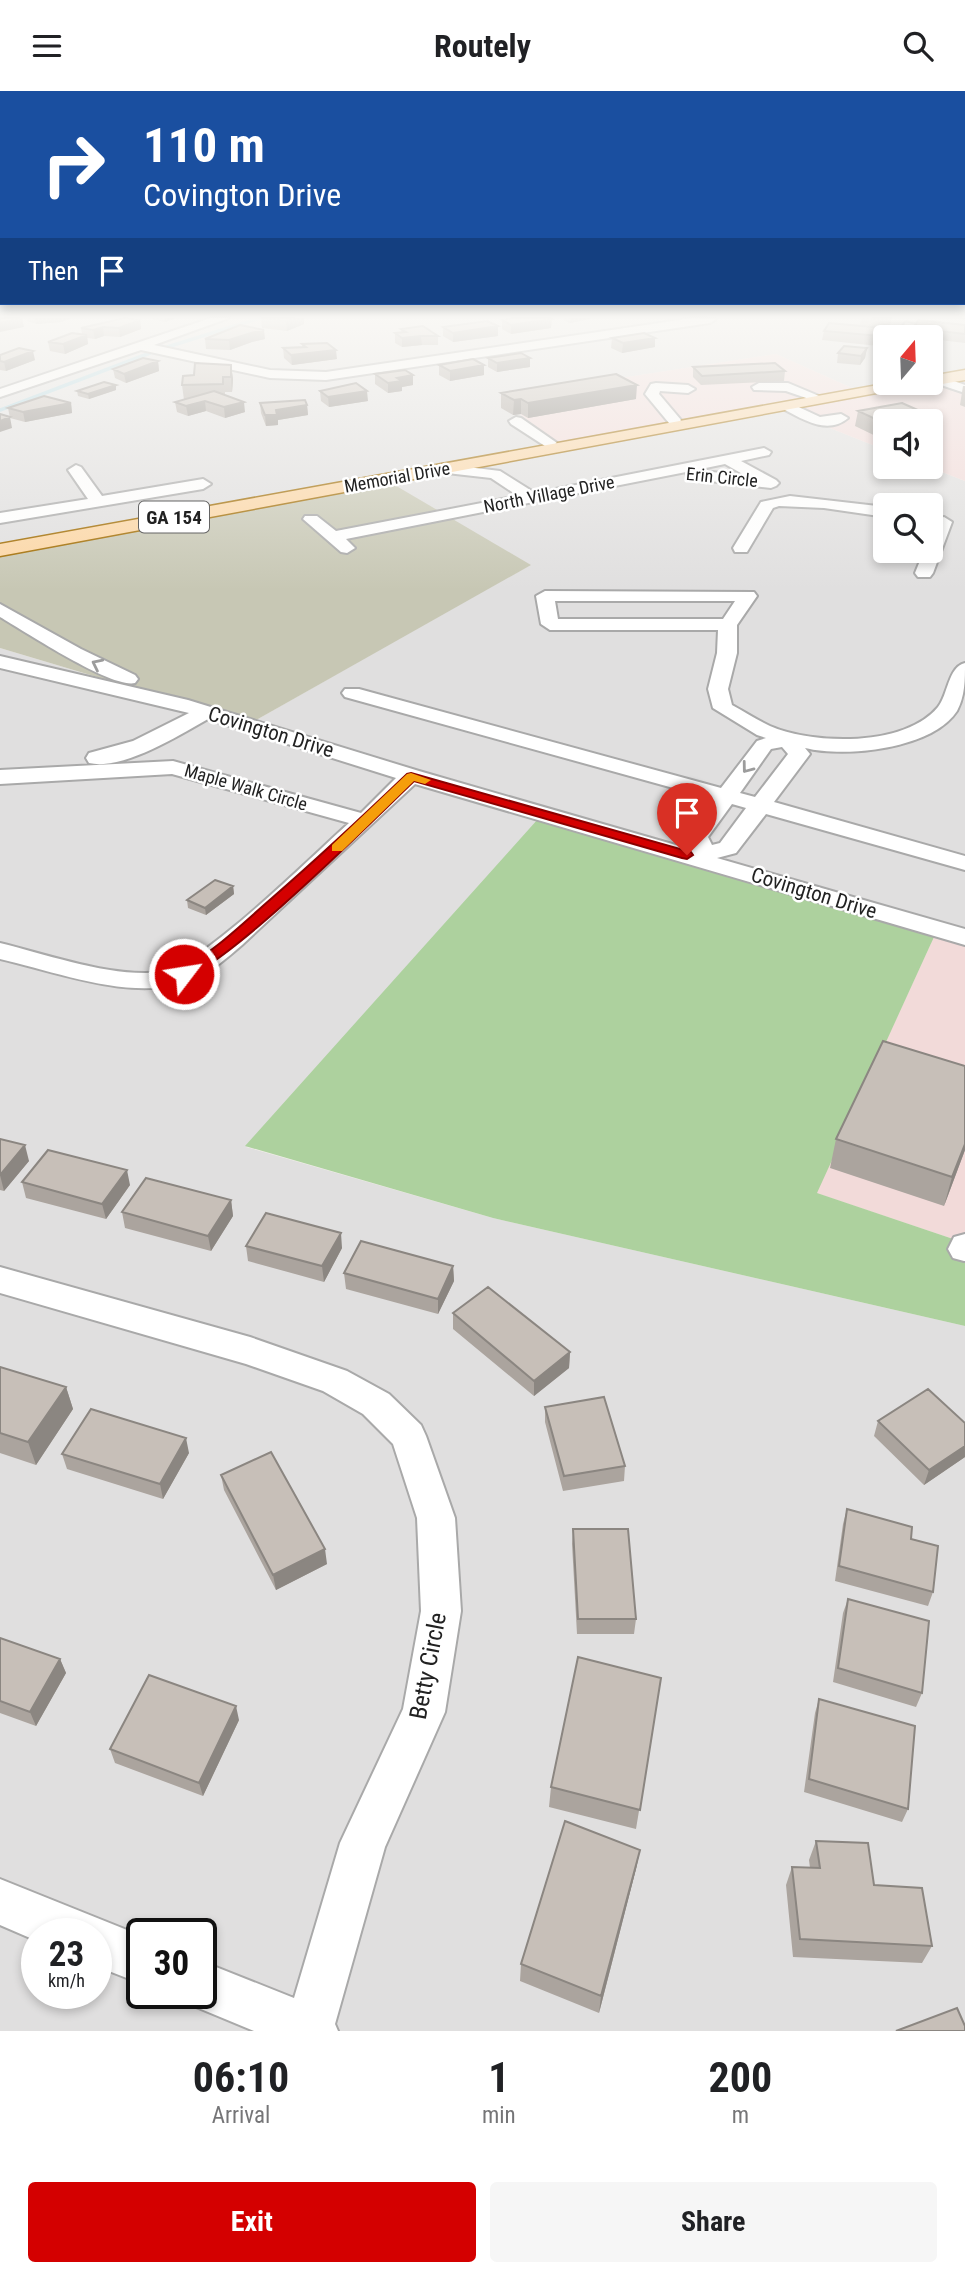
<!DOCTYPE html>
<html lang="en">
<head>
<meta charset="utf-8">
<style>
  body { margin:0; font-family:"Roboto Condensed",sans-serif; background:#f6f6f6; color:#202124; height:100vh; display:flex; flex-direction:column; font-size:26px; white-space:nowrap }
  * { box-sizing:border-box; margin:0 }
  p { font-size:23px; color:#757577 }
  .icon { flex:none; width:38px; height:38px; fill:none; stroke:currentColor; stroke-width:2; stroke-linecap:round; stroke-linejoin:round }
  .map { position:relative; height:1940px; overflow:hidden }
  .panel { display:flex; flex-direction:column; background:#fff; flex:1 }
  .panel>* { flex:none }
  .top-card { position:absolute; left:0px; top:0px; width:966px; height:214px; box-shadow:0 4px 10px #0003; background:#1a4fa0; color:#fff; overflow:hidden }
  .needle { width:46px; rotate:19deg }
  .buttons { position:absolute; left:873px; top:234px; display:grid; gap:14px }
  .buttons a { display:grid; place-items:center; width:70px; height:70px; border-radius:7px; background:#fff; box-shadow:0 4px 10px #0003; font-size:35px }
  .speed { position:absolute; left:21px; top:1827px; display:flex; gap:14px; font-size:35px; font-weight:700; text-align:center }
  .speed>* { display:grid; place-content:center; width:91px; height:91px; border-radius:50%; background:#fff; box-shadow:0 4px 10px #0003; line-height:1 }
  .speed small { font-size:18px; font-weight:400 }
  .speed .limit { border:4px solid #111; border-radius:10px; background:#fff; color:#111 }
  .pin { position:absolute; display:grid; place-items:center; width:60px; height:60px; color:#fff; margin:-72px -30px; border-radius:50% 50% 50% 0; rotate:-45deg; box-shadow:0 0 7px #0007 }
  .pin .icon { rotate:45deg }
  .me { position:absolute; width:77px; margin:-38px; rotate:59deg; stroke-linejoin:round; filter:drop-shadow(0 0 5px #0008) }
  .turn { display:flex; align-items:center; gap:24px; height:147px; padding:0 28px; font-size:32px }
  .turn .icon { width:91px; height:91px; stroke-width:2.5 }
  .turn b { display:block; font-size:49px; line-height:60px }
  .then { display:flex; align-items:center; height:66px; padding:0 28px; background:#0003; gap:14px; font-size:26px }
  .eta { display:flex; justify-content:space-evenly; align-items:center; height:119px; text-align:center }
  .eta b { font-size:42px; font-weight:700; line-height:49px }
  .cta { display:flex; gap:14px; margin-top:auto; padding:14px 28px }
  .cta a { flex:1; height:80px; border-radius:7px; background:#d40000; color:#fff; font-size:28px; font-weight:700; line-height:80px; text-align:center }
  .cta a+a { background:#f6f6f6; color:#202124 }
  header { display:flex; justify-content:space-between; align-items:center; height:91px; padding:0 28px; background:#fff; font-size:32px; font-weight:700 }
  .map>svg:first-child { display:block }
  .residential { fill:#e0dfdf; fill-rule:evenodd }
  .commercial { fill:#f2dad9 }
  .construction { fill:#c7c7b4 }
  .forest { fill:#add19e }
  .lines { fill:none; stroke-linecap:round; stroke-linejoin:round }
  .stream { stroke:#aad3df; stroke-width:3.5 }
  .minor-casing { stroke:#a9a9a9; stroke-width:4 }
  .major-casing { stroke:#a06b00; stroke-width:3 }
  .minor { fill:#fff; fill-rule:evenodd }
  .major { fill:#fcd6a4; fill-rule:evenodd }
  .wall { fill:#aba49e }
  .shaded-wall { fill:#8b8681 }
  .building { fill:#c7bfb8; stroke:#8b8681; stroke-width:2 }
  .oneway { stroke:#9c9c9c }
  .route { fill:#d40000; stroke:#8a0000; stroke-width:2 }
  .slow { fill:#f59e0b }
  .labels { text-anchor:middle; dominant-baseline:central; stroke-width:5; stroke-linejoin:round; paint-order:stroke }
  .far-street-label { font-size:18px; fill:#222; stroke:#fff }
  .shield { fill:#fff; stroke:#646464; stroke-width:2 }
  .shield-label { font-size:19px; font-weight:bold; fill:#222 }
  .street-label { font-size:21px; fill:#222; stroke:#fff }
  .near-street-label { font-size:24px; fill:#222; stroke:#fff }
</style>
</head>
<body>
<header><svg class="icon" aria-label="menu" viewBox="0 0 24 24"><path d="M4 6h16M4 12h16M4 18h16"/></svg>Routely<svg class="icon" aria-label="search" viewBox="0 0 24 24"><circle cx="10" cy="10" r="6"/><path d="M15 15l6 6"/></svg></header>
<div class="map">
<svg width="965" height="1940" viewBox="0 0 965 1940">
  <rect width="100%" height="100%" fill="#f2efe9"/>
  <path class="residential" d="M0 227H965V282L931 288V247H886V292H911L863 302 776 263 500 306 775 315 885 359 886 376H929L965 390V842L246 1056 493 1127 965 1235V1940H0V557L251 632 527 474 0 454ZM886 415H931V460H886ZM37 1843H96V1902H37ZM142 1843H201V1902H142Z"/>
  <path class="commercial" d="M776 263 863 302 911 292H931L965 282V390L929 376 931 331H886L885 359 775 315 559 355 499 306Z
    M939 835 965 842V1152L816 1102Z"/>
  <path class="construction" d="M381 386 531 474 251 632 0 557V454Z"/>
  <path class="forest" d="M546 719 939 835 817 1102 965 1152V1235L493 1127 245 1055Z"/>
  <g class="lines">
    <path class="stream" d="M164 257 260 227
      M0 319 150 262"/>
    <defs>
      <path id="minor" d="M211 227H229L154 254 270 279 326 281 693 227 716 228 710 232 326 289 270 287 141 259 0 306V298Z
        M906 231 916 234 907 247H895Z
        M940 285 965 294V302L935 292V286Z
        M656 292 688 294 695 298 688 302 660 300 659 303 681 329 679 332H669L645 303 651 293Z
        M759 292H788L819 305 812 309 786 300 754 299 752 296Z
        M790 312 820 326 841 323 848 327C828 344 804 329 785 319L783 316Z
        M516 326 521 327 557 352 550 356 545 355 511 333 509 330Z
        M764 357 771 361 769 364 741 370 776 389 779 392 776 395 771 397 692 388 687 386 686 381 346 448 355 457 347 462 341 461 303 428 305 425H317L336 440 518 405 491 387 438 381 435 378 438 375 443 373 500 380 535 402ZM725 373 746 385 696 379Z
        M76 374 81 376 102 405 203 388 211 393 203 398 0 432V422L88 408 68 379Z
        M790 405 886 416V426L824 417 779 415 773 417 747 461H735L733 457 761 411Z
        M944 426 952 431 933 482 930 486H918L915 482 924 460H931C931 448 930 430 944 426Z
        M545 500 754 501 757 505 737 534V562L728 598 732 614C745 621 757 629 770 635 814 654 905 656 938 616 948 604 948 576 965 572 965 589 965 605 957 620 932 658 846 667 805 657L810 663 774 711 965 765V779L766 723 736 762 717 767 965 838V854L415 693 242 854C227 867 212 880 194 888 138 913 57 881 0 868V852C49 864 112 887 162 881 201 876 314 763 349 732L172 683 0 693V679L173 670 361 722 396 687 208 628C180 644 122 680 89 672L86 667 89 662 133 650 189 622 0 577V565L188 609 419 680 693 759 684 746 713 708 345 606 342 602 345 598H359L721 697 757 650 766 647 757 644 713 617 708 598 717 562 718 539H550L541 533 536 505ZM555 510H735L723 528H558ZM782 656 788 663 755 706 740 702 771 658ZM732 713 746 717 720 752 712 754 708 746Z
        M0 513 81 558 135 584 138 588 135 592C112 598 24 540 0 526Z
        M965 1143V1170H964L953 1167 948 1158 954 1146Z
        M0 1176 250 1246 347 1280 389 1303 421 1334 426 1345 455 1427 461 1520 445 1621 385 1756 335 1933 338 1940H254L184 1911 180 1902H201V1870L294 1907 340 1752 403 1618 421 1520 417 1427 393 1353 363 1323 323 1300 246 1273 0 1202Z
        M0 1788 142 1845V1893L96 1875V1843H37V1850L0 1834Z"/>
      <path id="major" d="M965 279V289L931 295 925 293 0 465V453L889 292H931V285Z"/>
    </defs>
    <use href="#minor" class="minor-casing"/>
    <use href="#major" class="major-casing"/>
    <use href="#minor" class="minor"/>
    <use href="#major" class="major"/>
  </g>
  <path class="wall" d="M27 227H73L61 231 36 233 27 230Z
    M152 227H177L165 231 152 228Z
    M261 227H304V233L287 240 262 237Z
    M563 227H605L589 228 570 232 563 229Z
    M861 227H892L888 238H884L883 247 878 255 822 249 824 240 871 236 860 234Z
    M140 229 141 238 120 246 104 245 95 248 87 247 88 253 65 263 50 260 48 251 82 243 81 237Z
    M502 229 551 237 511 243 502 238Z
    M965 234V252L931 248V247L912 246 914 237Z
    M498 235V245L453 251 443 245V236Z
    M401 238 438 245V254H422L402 256 395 252V242H401Z
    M612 247 655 256 622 262 611 257Z
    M205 248H265L252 251 230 259 206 258Z
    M302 253 337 268 292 274 284 267 283 257 302 256Z
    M867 257 865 267 860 274 837 272 838 262Z
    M0 264 35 269 6 280 0 279Z
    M488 267 530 276 497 281 488 276Z
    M158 270 159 280 126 292 115 287 113 278Z
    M231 274 233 288 232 301H225V304L245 321 225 327 206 320 188 325 177 321 175 311 184 309 182 294 194 284Z
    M439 274 484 284 450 290 439 284Z
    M693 276 785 280 784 290 701 294 693 286Z
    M375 283 413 284V294L402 296V300L388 302 375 293Z
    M963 295H965V316L960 314Z
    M116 299 89 308 78 305 77 300Z
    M320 300 368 310 329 316 321 310Z
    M501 302 636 308 528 327 521 323 513 324 501 317Z
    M71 312 72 322 25 331 10 327 12 337 8 317Z
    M260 312 307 314 308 324 278 329V334L266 335 261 322Z
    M858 320 933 342 886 331V350L855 335Z
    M233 795 234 803 206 824 188 817 187 809Z
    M965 975V1059L944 1115 830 1077 836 1048Z
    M0 1048 29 1070 4 1100 0 1099Z
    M22 1091 130 1094 106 1128 26 1107Z
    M231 1109 233 1125 211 1160 125 1137 122 1121Z
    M246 1155 342 1157 324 1191 248 1170Z
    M453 1175 454 1190 438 1223 346 1198 344 1182Z
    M453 1222 570 1261 569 1277 534 1305 453 1238Z
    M0 1276 66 1296 73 1318 36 1374 0 1362Z
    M545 1316 625 1375 624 1390 563 1400 545 1331Z
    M878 1330 965 1332V1366L924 1394 874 1345Z
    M189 1362 163 1408 67 1378 62 1363Z
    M221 1384 327 1473 276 1499 224 1399Z
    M847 1418 911 1448 933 1501 928 1515 835 1490 843 1433Z
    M573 1438 636 1528 634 1543H577L572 1453Z
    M848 1508 922 1602 916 1616 833 1591 843 1522Z
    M0 1547 60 1568 66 1582 36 1635 0 1622Z
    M661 1587 636 1738 549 1716 551 1696Z
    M819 1608 908 1718 902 1731 804 1701 815 1622Z
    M239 1629 203 1705 115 1672 110 1658Z
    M816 1750 874 1794 932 1855 922 1872 793 1866 786 1794 792 1776 810 1777 809 1769Z
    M640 1759 636 1778 599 1922 520 1890 521 1873Z"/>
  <path class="shaded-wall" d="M22 227 24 236 0 241V232Z
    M35 227H73L61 231 36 233Z
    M165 227H177L165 231Z
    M295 227H304V233L287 240 286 230Z
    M570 227H589V228L570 232Z
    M552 228 551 237 511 243V234Z
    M140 229 141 238 120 246 119 237Z
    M498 235V245L453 251V242Z
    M103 236 104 245 95 248 93 239Z
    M884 237 883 247 878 255 880 245Z
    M264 239 265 248 252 251 230 259 229 249 251 242Z
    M87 244 88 253 65 263 63 253Z
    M421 245 422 254 402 256V247Z
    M655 247V256L622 262 623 252Z
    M867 257 865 267 860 274 861 265Z
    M336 259 337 268 292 274 291 264Z
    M33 260 35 269 6 280 4 271Z
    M530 267V276L497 281V272Z
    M158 270 159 280 126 292 124 283Z
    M231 274 233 288 232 301 231 286Z
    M484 274V284L450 290V280Z
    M413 284V294L402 296V300L388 302V292L397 287Z
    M116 294V299L89 308 88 303Z
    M637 294 636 308 528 327V312Z
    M367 300 368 310 329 316 328 306Z
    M521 308V323L513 324 514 309Z
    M205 310 206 320 188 325 186 315Z
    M244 311 245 321 225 327 224 316Z
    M71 312 72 322 25 331 23 321Z
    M307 314 308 324 278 329V334L266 335 265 324 276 319Z
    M10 326 12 337 0 341V330Z
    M936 327 933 342H931V331H915Z
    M233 795 234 803 206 824 205 817Z
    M965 1053V1059L944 1115 952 1086Z
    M25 1054 29 1070 4 1100 0 1084Z
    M127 1079 130 1094 106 1128 102 1113Z
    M231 1109 233 1125 211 1160 208 1145Z
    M341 1142 342 1157 324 1191 322 1175Z
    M453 1175 454 1190 438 1223V1208Z
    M570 1261 569 1277 534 1305V1290Z
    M66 1296 73 1318 36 1374 28 1351Z
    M186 1347 189 1362 163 1408 160 1393Z
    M965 1355V1366L924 1394 929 1379Z
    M325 1458 327 1473 276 1499 273 1484Z
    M60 1568 66 1582 36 1635 30 1621Z
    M236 1615 239 1629 203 1705 199 1692Z
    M640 1759 636 1778 599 1922 601 1905Z"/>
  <path class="building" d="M0 227H20L0 232Z
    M124 227 140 229 119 237 103 236 93 239 81 237Z
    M261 227H295L286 230Z
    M513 227H550L552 228 511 234 502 229Z
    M873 227H890L889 228 872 229Z
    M918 229 965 234V243L914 237Z
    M487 230 498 235 453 242 443 236Z
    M829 232 884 237 880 245 824 240Z
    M240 234 264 239 251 242 229 249 205 248Z
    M423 235 438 245H421L402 247 395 242 406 241 401 238Z
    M72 242 87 244 63 253 48 251Z
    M644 242 655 247 623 252 612 247Z
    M327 252 336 259 291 264 283 257 306 256 302 253Z
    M844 255 867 257 861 265 838 262Z
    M19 257 33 260 4 271 0 270V264Z
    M521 262 530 267 497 272 488 267Z
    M143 267 158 270 124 283 113 278Z
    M473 268 484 274 450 280 439 274Z
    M195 272 231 274V286H223V293L182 294 183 285 194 284Z
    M775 272 785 280 702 285 693 276Z
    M405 279 413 284 397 287 402 290 388 292 375 283Z
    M616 283 637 294 528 312 521 308 514 309 501 302Z
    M104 291 116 294 88 303 77 300Z
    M356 292 367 300 328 306 320 300Z
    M214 300 244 311 224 316 205 310 186 315 175 311Z
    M44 305 71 312 23 321 8 317Z
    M305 309 307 314 276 319 277 324H265L260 312Z
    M902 312 936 327 915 331H886V333L858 320Z
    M0 323 10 326 0 330Z
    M215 789 233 795 205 817 187 809Z
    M883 950 965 975V1053L952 1086 836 1048Z
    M0 1048 25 1054 0 1084Z
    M48 1059 127 1079 102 1113 22 1091Z
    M146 1087 231 1109 208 1145 122 1121Z
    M266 1122 341 1142 322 1175 246 1155Z
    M361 1150 453 1175 438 1208 344 1182Z
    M488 1196 570 1261 534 1290 453 1222Z
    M0 1276 66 1296 28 1351 0 1342Z
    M928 1298 965 1332V1355L929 1379 878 1330Z
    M604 1306 625 1375 564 1385 545 1316Z
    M91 1318 186 1347 160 1393 62 1363Z
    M271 1361 325 1458 273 1484 221 1384Z
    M847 1418 912 1436 911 1448 938 1455 933 1501 839 1475Z
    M573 1438H628L636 1528H578Z
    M848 1508 929 1530 922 1602 838 1577Z
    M0 1547 60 1568 30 1621 0 1610Z
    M578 1566 661 1587 640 1719 551 1696Z
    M149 1584 236 1615 199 1692 110 1658Z
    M819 1608 915 1635 908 1718 809 1688Z
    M565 1730 640 1759 601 1905 521 1873Z
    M816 1750 868 1752 874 1794 922 1797 932 1855 800 1848 792 1776 820 1777Z
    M957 1917 965 1935V1940H896Z"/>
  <defs><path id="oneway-chevron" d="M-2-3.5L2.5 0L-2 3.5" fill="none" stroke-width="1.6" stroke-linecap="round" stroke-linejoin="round" transform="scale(1.75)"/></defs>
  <g class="oneway">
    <use href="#oneway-chevron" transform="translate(97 573) rotate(-154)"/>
    <use href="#oneway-chevron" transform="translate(747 677) rotate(127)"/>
  </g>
  <linearGradient id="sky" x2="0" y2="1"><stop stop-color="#8fc0e4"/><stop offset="0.45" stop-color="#f9f8f5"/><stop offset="1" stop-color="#f9f8f5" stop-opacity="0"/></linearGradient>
  <rect width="965" height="499" fill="url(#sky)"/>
  <path class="route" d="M411 682 691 761 693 764 687 768 682 767 414 690C384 719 209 894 179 886L177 883 179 880C214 861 242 833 272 807 318 767 363 725 407 683Z"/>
  <path class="slow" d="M411 682 431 689 425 693 414 690 342 760H332V754L407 683Z"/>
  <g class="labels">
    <g class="far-street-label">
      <text transform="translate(397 386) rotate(-10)">Memorial Drive</text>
      <text transform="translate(722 386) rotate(6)">Erin Circle</text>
      <text transform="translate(549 403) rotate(-11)">North Village Drive</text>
      <text transform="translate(246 696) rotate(16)">Maple Walk Circle</text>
    </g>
    <rect class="shield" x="139" y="410.5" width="70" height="31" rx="5"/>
    <g class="shield-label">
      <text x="174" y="426">GA 154</text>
    </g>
    <g class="street-label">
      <text transform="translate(271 641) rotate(17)">Covington Drive</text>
      <text transform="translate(814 802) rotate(17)">Covington Drive</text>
    </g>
    <g class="near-street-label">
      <text transform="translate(428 1575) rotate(-79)">Betty Circle</text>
    </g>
  </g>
</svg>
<div class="buttons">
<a><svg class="needle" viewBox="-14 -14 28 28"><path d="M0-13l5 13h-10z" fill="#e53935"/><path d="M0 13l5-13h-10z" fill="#757577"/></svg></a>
<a><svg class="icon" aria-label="sound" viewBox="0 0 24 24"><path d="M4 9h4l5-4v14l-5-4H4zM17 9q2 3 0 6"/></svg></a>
<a><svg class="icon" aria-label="search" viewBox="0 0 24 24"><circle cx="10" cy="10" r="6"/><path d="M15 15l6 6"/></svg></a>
</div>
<div class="speed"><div>23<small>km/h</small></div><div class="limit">30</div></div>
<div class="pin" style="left:687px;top:764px;background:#d93025"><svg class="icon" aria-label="arrive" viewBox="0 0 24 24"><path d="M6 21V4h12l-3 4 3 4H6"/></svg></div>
<svg class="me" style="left:184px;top:883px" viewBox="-20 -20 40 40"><circle r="17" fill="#d40000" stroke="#fff" stroke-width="3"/><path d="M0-11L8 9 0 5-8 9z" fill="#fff"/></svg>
<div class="top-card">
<div class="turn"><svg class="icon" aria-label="right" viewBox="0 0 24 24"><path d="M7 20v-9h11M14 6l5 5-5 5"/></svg><div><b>110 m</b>Covington Drive</div></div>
<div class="then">Then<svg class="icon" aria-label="arrive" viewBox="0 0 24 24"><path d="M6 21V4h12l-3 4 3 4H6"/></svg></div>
</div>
</div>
<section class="panel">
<div class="eta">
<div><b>06:10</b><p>Arrival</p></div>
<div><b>1</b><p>min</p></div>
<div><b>200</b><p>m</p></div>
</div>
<div class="cta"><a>Exit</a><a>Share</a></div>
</section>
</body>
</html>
